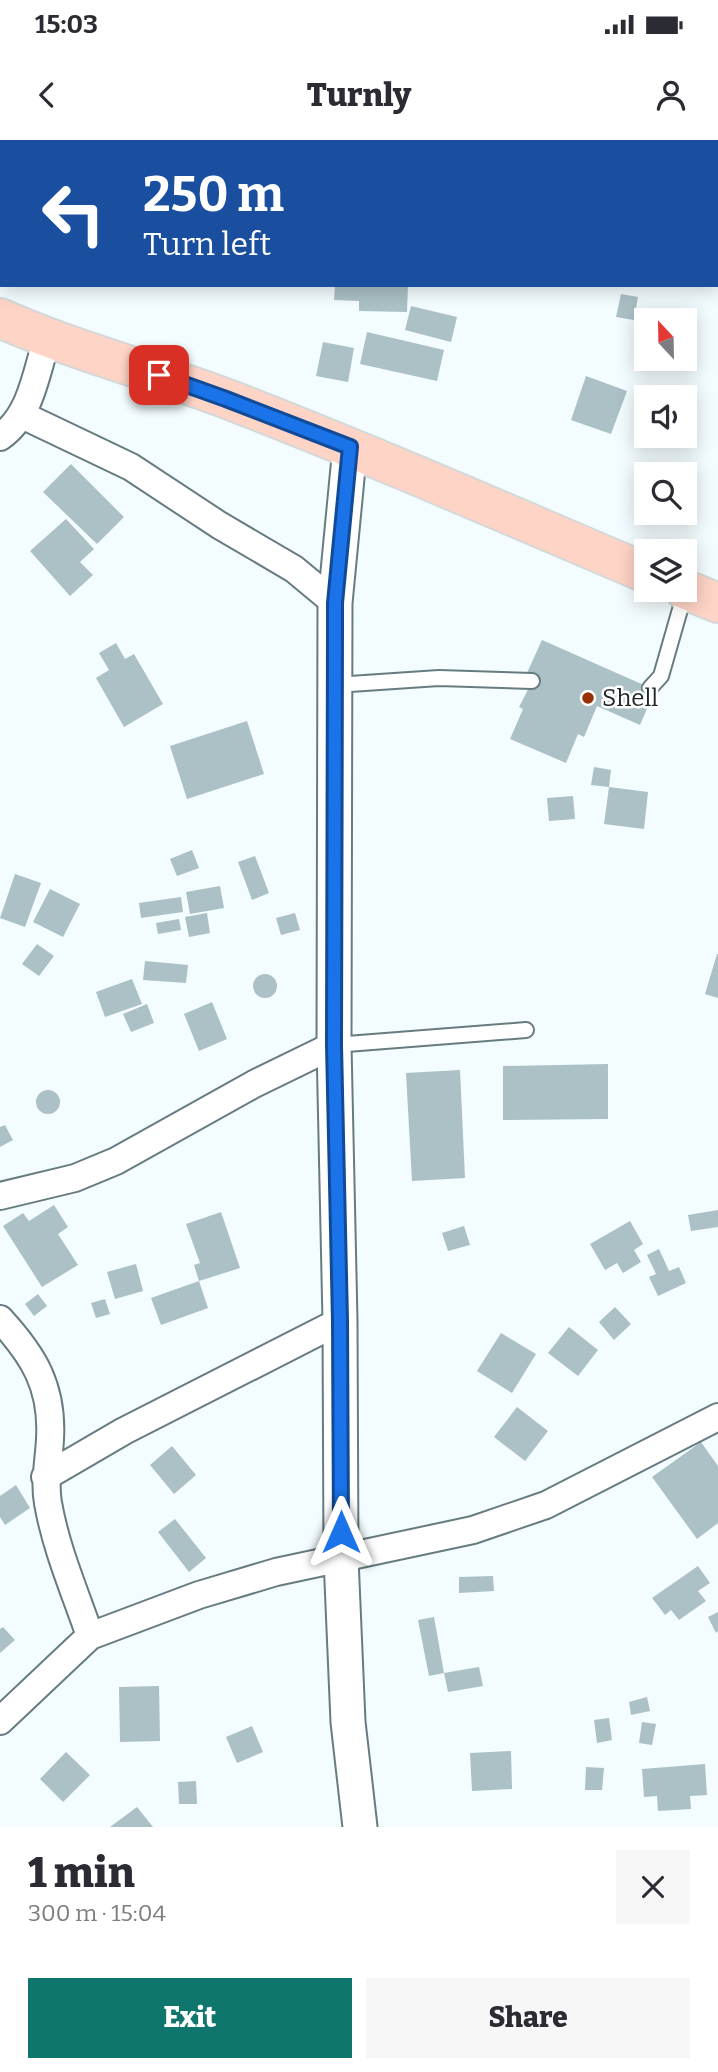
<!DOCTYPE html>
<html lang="en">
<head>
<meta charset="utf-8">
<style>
  body { margin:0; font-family:Bitter,serif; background:#f7f7f7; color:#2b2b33; height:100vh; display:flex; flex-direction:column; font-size:26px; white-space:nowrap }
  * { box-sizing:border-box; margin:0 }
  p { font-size:23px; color:#7c7c81 }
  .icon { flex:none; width:38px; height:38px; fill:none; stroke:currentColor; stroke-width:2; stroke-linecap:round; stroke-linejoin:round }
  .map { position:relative; height:1687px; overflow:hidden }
  .drawer { display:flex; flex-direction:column; background:#fff; flex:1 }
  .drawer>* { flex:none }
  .guide { position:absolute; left:0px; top:0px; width:719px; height:147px; box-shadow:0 4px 18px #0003; background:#1a4fa0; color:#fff; overflow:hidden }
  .needle { width:46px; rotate:338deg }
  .fabs { position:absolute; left:634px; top:168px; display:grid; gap:14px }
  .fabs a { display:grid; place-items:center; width:63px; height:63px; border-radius:0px; background:#fff; box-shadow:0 4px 18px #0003; font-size:35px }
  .pin { position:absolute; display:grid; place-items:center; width:60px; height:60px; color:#fff; margin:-30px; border-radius:14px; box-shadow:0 4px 10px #0006 }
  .me { position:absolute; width:77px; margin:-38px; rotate:0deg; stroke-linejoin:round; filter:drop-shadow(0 0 5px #0008) }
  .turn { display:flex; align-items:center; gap:24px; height:147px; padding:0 28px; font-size:32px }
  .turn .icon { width:91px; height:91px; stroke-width:2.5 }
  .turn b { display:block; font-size:49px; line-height:60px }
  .round { display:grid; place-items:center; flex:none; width:74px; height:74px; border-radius:0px; background:#f7f7f7 }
  .headline { display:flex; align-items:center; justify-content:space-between; height:119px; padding:0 28px }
  h1 { font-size:42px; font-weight:800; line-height:52px }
  .primary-button { display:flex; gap:14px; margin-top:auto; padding:14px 28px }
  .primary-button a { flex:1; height:80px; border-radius:0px; background:#0f766e; color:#fff; font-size:28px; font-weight:800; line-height:80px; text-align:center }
  .primary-button a+a { background:#f7f7f7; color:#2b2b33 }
  .status { display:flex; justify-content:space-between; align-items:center; height:49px; padding:0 35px; background:#fff; direction:ltr }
  .status svg { height:19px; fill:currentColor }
  header { display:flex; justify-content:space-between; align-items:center; height:91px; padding:0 28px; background:#fff; font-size:32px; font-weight:800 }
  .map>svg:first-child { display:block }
  .building { fill:#abc1c6 }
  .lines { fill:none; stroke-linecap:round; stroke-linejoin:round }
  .service-casing { stroke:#677c80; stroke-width:18 }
  .minor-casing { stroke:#677c80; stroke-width:30 }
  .tertiary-casing { stroke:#677c80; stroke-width:37 }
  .primary-casing { stroke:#d6d8d8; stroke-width:42 }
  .service { stroke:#fff; stroke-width:14 }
  .minor { stroke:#fff; stroke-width:26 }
  .tertiary { stroke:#fff; stroke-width:33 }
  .primary { stroke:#fed4c6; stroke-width:38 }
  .route-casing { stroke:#114b97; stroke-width:18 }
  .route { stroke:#1a73e8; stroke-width:12 }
  .poi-dot { fill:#963006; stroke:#fff; stroke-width:2.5 }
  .labels { text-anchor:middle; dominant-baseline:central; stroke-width:5; stroke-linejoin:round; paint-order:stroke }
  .poi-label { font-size:24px; fill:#1e2628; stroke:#fff; text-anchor:start }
</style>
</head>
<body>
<div class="status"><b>15:03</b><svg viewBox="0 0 49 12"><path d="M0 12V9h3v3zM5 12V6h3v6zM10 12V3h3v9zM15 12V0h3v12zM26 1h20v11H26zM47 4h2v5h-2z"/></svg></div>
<header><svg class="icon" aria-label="back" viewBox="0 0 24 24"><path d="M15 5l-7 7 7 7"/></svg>Turnly<svg class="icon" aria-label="person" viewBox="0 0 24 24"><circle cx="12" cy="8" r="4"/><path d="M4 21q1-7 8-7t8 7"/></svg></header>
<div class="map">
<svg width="718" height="1687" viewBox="0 0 718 1687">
  <rect width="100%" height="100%" fill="#f3fcfe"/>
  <path class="building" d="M335 145H408L407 172 359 171V161L334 160Z
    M621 154 638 157 634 180 616 177Z
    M411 166 457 177 451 202 405 190Z
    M367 192 444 210 437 241 360 224Z
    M323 202 354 208 348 242 316 236Z
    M586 236 627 251 611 294 571 280Z
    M659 248 665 250 672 257H646V282L638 273 639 260 647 251Z
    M71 324 124 377 97 404 43 352Z
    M66 379 94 409 80 422 93 435 70 456 30 411Z
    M542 500 655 550 640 585 597 566 584 597 578 594 566 623 510 599 523 569 519 567 534 538 526 535Z
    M116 503 125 519 134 514 163 564 124 587 96 538 109 530 99 513Z
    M247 581 264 634 187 659 170 606Z
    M594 627 611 630 609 647 648 652 644 689 604 684 609 647 591 645Z
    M573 656 575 679 549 681 547 658Z
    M192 710 199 728 177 736 170 719Z
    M255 716 269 753 252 760 238 722Z
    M15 734 41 743 25 787 0 778Z
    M220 746 224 768 190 774 186 752Z
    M50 749 80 764 63 797 33 782Z
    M181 757 183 772 141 778 139 763Z
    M207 773 210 793 189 797 185 777Z
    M295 773 300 790 281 795 276 778Z
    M179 779 181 790 158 794 156 783Z
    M37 804 54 816 39 836 22 824Z
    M717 814H718V858L705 854Z
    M145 821 188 825 186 843 143 840Z
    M253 846a12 12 0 1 1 24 0a12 12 0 1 1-24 0Z
    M132 839 142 864 105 877 96 852Z
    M212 862 227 899 199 911 184 874Z
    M147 864 154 883 131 892 123 874Z
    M608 924V979L503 980V926Z
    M460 930 465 1038 412 1041 406 933Z
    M36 962a12 12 0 1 1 24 0a12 12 0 1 1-24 0Z
    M5 985 13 1000 0 1007V987Z
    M54 1065 68 1087 58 1094 78 1125 42 1147 3 1086 23 1073 29 1081Z
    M718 1070V1087L691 1091 688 1075Z
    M221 1072 240 1128 199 1141 194 1125 200 1123 186 1084Z
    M630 1081 643 1104 634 1110 641 1122 623 1133 617 1123 605 1130 590 1104Z
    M464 1086 470 1105 448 1111 442 1093Z
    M659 1109 669 1131 679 1127 686 1143 658 1156 649 1137 656 1134 647 1115Z
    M136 1124 143 1151 115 1159 107 1132Z
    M199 1141 208 1168 161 1185 151 1158Z
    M38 1154 47 1166 34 1176 25 1164Z
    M105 1159 110 1174 96 1178 91 1163Z
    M615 1167 631 1184 614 1200 599 1182Z
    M569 1187 598 1210 578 1236 548 1213Z
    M501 1193 536 1214 512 1253 477 1231Z
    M517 1267 548 1291 525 1321 494 1297Z
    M701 1302 718 1326V1383L697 1399 652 1337Z
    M172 1306 196 1335 174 1354 150 1325Z
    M16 1345 30 1368 5 1385 0 1377V1356Z
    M175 1379 206 1418 189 1432 158 1392Z
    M698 1426 710 1443 698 1451 706 1461 679 1480 671 1470 665 1475 652 1458Z
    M493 1436 494 1451 459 1453V1437Z
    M718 1472V1491L716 1493 708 1477Z
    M434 1477 444 1533 429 1536 418 1480Z
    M3 1487 15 1500 0 1513V1489Z
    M479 1527 483 1546 448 1552 444 1533Z
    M159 1546 160 1601 120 1602 119 1547Z
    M647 1557 650 1571 631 1575 629 1562Z
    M609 1578 612 1600 597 1603 594 1580Z
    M642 1582 656 1584 652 1605 639 1603Z
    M252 1586 263 1612 237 1623 226 1597Z
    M511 1611 512 1649 472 1651 470 1613Z
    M66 1612 90 1635 63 1662 40 1639Z
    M705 1624 707 1655 690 1656 691 1669 658 1671 657 1656 644 1657 642 1629Z
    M586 1627 604 1628 602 1650H585Z
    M196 1641 197 1664H179L178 1642Z
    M137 1667 153 1687H110Z"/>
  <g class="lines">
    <defs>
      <path id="service" d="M335 545 439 538 532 541
        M650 548 661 536 685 452
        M334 905 526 890"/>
      <path id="minor" d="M22 275 131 327 219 385 294 429 335 463
        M0 297C31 276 36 233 47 199
        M0 1056 75 1038 116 1021 254 944 334 905
        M0 1179C34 1216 53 1247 50 1299 49 1321 44 1341 48 1363 56 1409 75 1452 90 1496
        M45 1337 124 1291 340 1181
        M0 1581 90 1496 199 1455 276 1432 473 1390 546 1365 718 1277"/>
      <path id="tertiary" d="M350 307 335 463 334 905 340 1181 341 1418 348 1582 360 1687"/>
      <path id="primary" d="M0 178C74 211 153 231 230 260 370 314 507 374 646 433
        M684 449 718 463"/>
    </defs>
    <use href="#service" class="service-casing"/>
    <use href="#minor" class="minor-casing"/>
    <use href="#tertiary" class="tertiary-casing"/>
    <use href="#primary" class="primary-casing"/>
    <use href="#service" class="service"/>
    <use href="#minor" class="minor"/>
    <use href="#tertiary" class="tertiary"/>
    <use href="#primary" class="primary"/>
  </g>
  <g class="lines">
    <defs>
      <path id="route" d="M159 235 226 259 350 307 335 463V490L334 905 340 1181 341 1392"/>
    </defs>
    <use href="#route" class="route-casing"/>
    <use href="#route" class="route"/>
  </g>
  <circle class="poi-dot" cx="588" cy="558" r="7"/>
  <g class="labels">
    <g class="poi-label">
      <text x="602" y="558">Shell</text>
    </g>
  </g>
</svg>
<div class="fabs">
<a><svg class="needle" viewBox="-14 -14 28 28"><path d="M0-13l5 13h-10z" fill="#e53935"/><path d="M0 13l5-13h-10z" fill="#7c7c81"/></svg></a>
<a><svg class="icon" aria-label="sound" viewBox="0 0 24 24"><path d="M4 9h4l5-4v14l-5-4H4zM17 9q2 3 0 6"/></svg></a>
<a><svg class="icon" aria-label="search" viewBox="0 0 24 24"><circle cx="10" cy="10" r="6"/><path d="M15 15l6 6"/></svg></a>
<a><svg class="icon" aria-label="layers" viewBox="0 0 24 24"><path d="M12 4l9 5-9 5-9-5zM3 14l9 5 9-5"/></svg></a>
</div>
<div class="pin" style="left:159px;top:235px;background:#d93025"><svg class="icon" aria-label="arrive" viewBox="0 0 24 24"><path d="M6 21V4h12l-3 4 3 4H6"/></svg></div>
<svg class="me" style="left:341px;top:1392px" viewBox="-20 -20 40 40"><path d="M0-17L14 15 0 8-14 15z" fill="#1a73e8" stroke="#fff" stroke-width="4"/></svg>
<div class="guide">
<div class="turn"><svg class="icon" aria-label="left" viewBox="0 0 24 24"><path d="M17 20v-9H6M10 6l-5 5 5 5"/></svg><div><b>250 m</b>Turn left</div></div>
</div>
</div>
<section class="drawer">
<div class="headline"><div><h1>1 min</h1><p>300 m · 15:04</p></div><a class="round"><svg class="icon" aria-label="close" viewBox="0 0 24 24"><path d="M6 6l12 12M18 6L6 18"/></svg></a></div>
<div class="primary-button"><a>Exit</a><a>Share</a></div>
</section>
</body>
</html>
